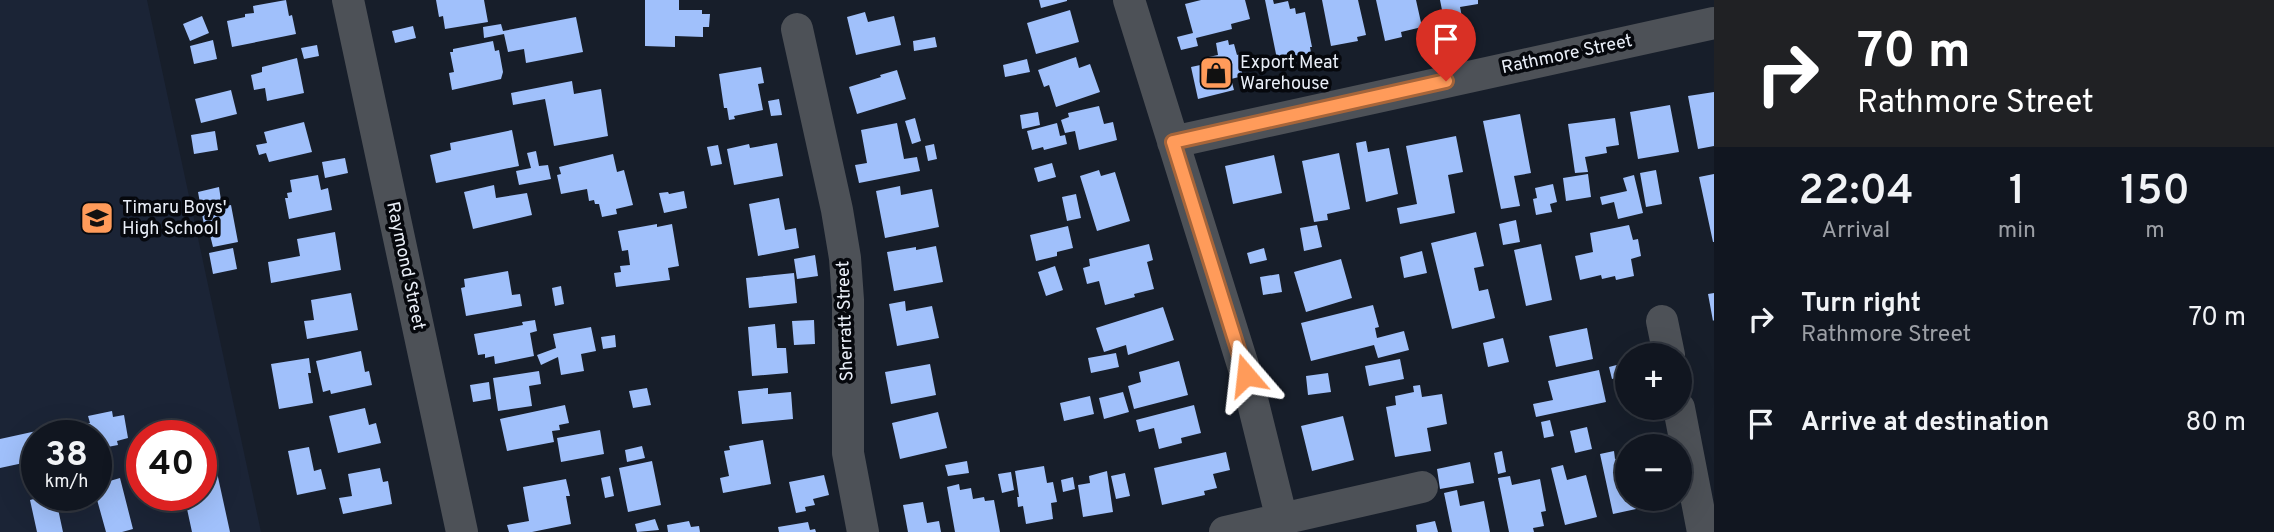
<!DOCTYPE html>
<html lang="en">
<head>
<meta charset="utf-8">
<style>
  body { margin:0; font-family:Overpass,sans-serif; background:#1a1f29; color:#f1f3f6; height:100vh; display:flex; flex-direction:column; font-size:26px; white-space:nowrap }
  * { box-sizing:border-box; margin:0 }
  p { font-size:23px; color:#9c9fa5 }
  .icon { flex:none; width:38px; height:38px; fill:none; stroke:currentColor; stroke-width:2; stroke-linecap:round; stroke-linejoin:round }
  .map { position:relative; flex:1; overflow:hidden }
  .drawer { display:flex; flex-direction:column; background:#111620; width:560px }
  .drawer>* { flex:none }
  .top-card { background:#202124; color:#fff; overflow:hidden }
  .fabs { position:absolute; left:1615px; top:343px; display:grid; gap:14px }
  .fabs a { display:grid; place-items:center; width:77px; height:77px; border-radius:50%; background:#111620; box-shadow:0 7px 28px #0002,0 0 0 2px #30353e; font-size:35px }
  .speed { position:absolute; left:21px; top:420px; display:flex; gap:14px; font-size:35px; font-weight:700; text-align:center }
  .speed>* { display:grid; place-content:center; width:91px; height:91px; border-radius:50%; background:#111620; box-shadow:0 7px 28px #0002,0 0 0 2px #30353e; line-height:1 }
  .speed small { font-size:18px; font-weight:400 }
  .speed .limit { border:10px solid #d22; background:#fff; color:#111 }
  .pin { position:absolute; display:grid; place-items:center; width:60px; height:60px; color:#fff; margin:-72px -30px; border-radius:50% 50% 50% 0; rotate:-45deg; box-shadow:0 0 7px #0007 }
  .pin .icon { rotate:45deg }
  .me { position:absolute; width:77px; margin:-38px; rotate:343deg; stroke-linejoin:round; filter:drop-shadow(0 0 5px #0008) }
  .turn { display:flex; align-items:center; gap:24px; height:147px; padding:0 28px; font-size:32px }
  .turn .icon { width:91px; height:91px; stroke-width:2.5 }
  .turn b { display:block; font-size:49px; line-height:60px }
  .eta { display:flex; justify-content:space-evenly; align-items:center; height:119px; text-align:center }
  .eta b { font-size:42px; font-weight:600; line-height:49px }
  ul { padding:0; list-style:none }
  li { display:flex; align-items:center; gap:21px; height:105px; padding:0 28px }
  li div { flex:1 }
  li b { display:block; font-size:26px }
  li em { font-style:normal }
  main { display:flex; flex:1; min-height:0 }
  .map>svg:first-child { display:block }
  .built { fill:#1b2436; fill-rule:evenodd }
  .building { fill:#a0c0fb }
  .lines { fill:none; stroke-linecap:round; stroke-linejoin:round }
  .minor { stroke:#4d5157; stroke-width:32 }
  .route-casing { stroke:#a6653a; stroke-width:18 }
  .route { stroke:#ff9b5a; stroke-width:12 }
  .labels { text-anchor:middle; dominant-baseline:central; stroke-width:7; stroke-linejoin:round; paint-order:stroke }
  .street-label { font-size:18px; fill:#eaeff8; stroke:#06080d }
  .poi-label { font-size:18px; fill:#eaeff8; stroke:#06080d; text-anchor:start }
</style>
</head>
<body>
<main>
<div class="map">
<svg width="1714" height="532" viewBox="0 0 1714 532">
  <rect width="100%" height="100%" fill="#171e2a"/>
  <path class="built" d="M0 0H147L261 532H0ZM37 436H96V495H37ZM142 436H201V495H142Z"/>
  <path class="building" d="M286 0 289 16 292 15 296 34 232 47 227 21 245 17V14L254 13 253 6Z
    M436 0H484L488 22 445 29 443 16 439 17Z
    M645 0H679V10H702V14H710L709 27H703V37L675 36V47L645 46Z
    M1039 0H1067V1L1041 8Z
    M1201 0H1245L1250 19 1231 24 1232 29 1196 38 1198 46 1181 50 1177 37 1193 33 1185 4Z
    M1265 0H1273L1274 4 1288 1 1290 9 1295 8 1296 14 1305 12 1312 47H1310L1311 53 1277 59Z
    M1322 0H1358L1366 35 1357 37 1358 41 1331 46Z
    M1376 0H1416L1422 27 1401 32 1402 37 1385 41Z
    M1440 0H1478V4L1460 7 1462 17 1444 20Z
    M1070 10 1079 42 1036 54 1027 23Z
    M865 12 868 22 894 16 901 45 856 55 847 17Z
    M202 16 209 33 190 41 183 24Z
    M576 17 583 52 526 63 524 49 508 52 504 34 484 38 483 27 501 24 503 31Z
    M413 26 416 38 395 43 392 31Z
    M935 37 937 47 914 51 913 41Z
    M213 40 217 59 194 64 190 46Z
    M1228 40 1229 45 1234 44 1237 55 1243 53 1247 67 1241 68 1243 76 1231 79 1234 90 1198 99 1191 67 1205 64 1204 58 1218 55 1216 43Z
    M493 41 495 51 499 50 503 72 501 79 452 90 449 73 454 72 450 52H453V49Z
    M317 45 319 56 304 59 301 48Z
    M1076 57 1079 68 1090 64 1100 92 1056 107 1049 85 1044 87 1038 70Z
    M297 58 304 93 267 101 265 88 254 90 251 75 262 72V67Z
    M1027 59 1030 72 1005 77 1003 65Z
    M761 67 764 83 758 84 763 110 734 116 735 119 729 120 727 108H724L719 74Z
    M897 70 906 99 857 114 849 87 881 77 880 75Z
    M572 81 574 94 601 89 608 136 554 146 545 99 513 105 511 93Z
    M231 90 237 114 201 123 195 99Z
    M1714 92V146L1698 149 1688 96Z
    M779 99 782 115 771 116 768 101Z
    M1670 105 1679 152 1638 159 1630 112Z
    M1099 106 1104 124 1113 122 1117 140 1079 150 1075 131 1065 133 1061 120 1069 117 1068 113Z
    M1038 112 1040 125 1022 129 1020 115Z
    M1520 114 1531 173 1514 176 1520 206 1501 209 1483 121Z
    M915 118 921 141 912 144 905 121Z
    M1615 118 1619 145 1606 147 1607 153 1585 157 1588 172 1575 173 1568 124Z
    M304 122 312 152 269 162 266 153 259 155 256 145 267 143 264 132Z
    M897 123 904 159 917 157 920 171 859 183 855 165 867 163 861 130Z
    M1057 123 1060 136 1065 135 1067 144 1044 150 1043 147 1032 150 1027 131Z
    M512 130 519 166 436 183 430 155 451 150 450 143Z
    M215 131 218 150 194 154 191 135Z
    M1456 136 1463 172 1448 175 1455 213 1400 224 1397 208 1417 204 1406 146Z
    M1366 141 1368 152 1389 148 1398 194 1366 202 1356 143Z
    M777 143 783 176 734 185 727 149 749 144 750 148Z
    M934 144 937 159 928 161 925 146Z
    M718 145 722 164 711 166 707 147Z
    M536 151 539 166 548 165 551 179 519 185 516 171 531 168 527 153Z
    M1339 153 1350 209 1327 214 1328 220 1314 222 1302 161Z
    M613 154 617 172 624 170 633 205 616 209 617 214 602 217 599 204H595L594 200 589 201 587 189 561 194 557 175 561 174 559 167Z
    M1274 155 1282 193 1233 204 1225 166Z
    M345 158 348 173 325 178 322 162Z
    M1052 163 1056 177 1038 182 1034 168Z
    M1099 170 1101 176 1115 172 1130 221 1097 231 1080 176Z
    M1656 170 1662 204 1646 207 1640 173Z
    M1588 174 1591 197 1566 201 1563 178Z
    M1714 174V242H1713L1699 177Z
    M318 175 321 190 328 188 332 210 289 219 285 198H288L287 193 292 192 290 180Z
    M1634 175 1643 213 1618 219 1614 202 1602 205 1600 197 1627 191 1623 178Z
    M1553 184 1557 202 1550 204 1552 212 1536 215 1533 199 1537 198 1535 188Z
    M494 185 496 198 527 193 532 215 473 229 464 192Z
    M900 186 901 195 932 189 939 227 885 238 876 191Z
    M219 187 222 207 231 205 238 242 213 247 210 235 206 236 198 192Z
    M684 191 687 208 664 213 659 193 668 192 669 194Z
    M1076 194 1081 218 1067 221 1062 197Z
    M779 198 785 230 796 228 799 248 758 256 749 204Z
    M1516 220 1520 242 1503 245 1499 224Z
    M657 224V227L672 224 679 266 668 268 670 280 616 287 614 273 621 272 620 266 630 265 628 250 622 251 618 231Z
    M1317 225 1322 247 1304 251 1300 228Z
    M1629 225 1633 240 1638 239 1641 256 1631 259 1634 276 1616 280 1615 276 1602 279 1601 275 1580 280 1575 256 1593 252 1590 233Z
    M1068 226 1073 248 1057 252V256L1036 261 1030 235Z
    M335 232 341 270 271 283 268 262 300 256 297 239Z
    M1476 232 1484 266 1474 268 1479 291 1488 289 1495 318 1452 329 1431 243Z
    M1149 244 1153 260 1147 262 1154 289 1134 294 1135 297 1105 305 1099 281 1087 284 1083 268 1090 266 1089 259Z
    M1541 244 1552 300 1526 306 1514 250Z
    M936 246 943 282 894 291 887 252 916 247V250Z
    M233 248 237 269 213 274 209 253Z
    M1264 248 1267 260 1250 264 1247 253Z
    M1422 251 1427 273 1404 278 1400 257Z
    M815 255 818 276 797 279 794 259Z
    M1341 259 1352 298 1306 312 1294 272Z
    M1055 266 1063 290 1046 296 1038 272Z
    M508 271 512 295 520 294 522 306 466 316 461 288 465 287 464 279Z
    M794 273 797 303 749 308 746 278Z
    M1279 274 1282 292 1263 295 1260 277Z
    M561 286 564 304 555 306 552 288Z
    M351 293 358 330 307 339 304 321 314 320 311 300Z
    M1714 293V320L1713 321 1708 294Z
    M905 301 906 311 932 306 939 338 897 346 889 304Z
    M1373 305 1379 327 1375 328 1377 338 1404 331 1409 350 1378 358 1374 345 1311 361 1301 323Z
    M1163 307 1174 340 1128 355 1126 345 1104 352 1096 328Z
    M535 320 537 331 530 333 534 356 495 364 494 356 485 358V354L478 355 474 334 523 325 522 322Z
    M814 320 815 344 794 345 792 321Z
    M775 324 777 348H786L788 373 752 376 748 327Z
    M591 327 596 351 581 354 584 371 561 375 558 357 541 365 537 355 556 348 553 334Z
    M1587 328 1593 359 1556 367 1549 336Z
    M615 335 616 347 603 349 601 337Z
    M1503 338 1509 362 1488 367 1483 343Z
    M361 351 365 372 369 371 372 385 331 394 330 390 323 392 316 361Z
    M1116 353 1119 367 1091 373 1088 358Z
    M309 358 311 373H308L313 403 279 409 271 364Z
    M1400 359 1404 379 1369 386 1365 366Z
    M1179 361 1188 395 1134 409 1128 386 1141 382 1139 372Z
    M1628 362V375L1612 379 1609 367Z
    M930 364 936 395 891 404 885 372Z
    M1599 370 1606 402 1536 417 1533 404 1553 400 1548 381Z
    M539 371 541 384 529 386 532 406 498 411 493 378Z
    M1328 373 1331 392 1308 395 1306 376Z
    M489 382 491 399 473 402 470 385Z
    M1420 385 1422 397 1442 394 1447 424 1427 428 1431 451 1395 457 1386 407 1396 405 1395 396 1414 392 1413 386Z
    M647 388 651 405 633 408 629 391Z
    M768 388V394L791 392 793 419 742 424 738 391Z
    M1123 392 1129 412 1104 419 1099 398Z
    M1090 396 1094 414 1064 421 1060 403Z
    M565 405 569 423 559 425 560 430 552 431 554 442 507 451 500 419Z
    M1194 405 1201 433 1181 438 1182 443 1159 449 1154 428 1139 432 1136 420Z
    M365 408 369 425 376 423 381 443 338 453 329 416Z
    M112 411 113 417 124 415 128 438 117 441 118 445 97 449 96 436H83L80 425 90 423 88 416Z
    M938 412 947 448 900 459 892 423Z
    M1343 416 1354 460 1312 471 1301 426Z
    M1550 420 1554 436 1544 438 1541 422Z
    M73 423 76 436H37V460L0 468V439Z
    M1587 427 1592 449 1575 453 1570 431Z
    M600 430 604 454 561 462 557 438Z
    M763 440 771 484 723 493 720 478 729 476 724 451 730 450 729 446Z
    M642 446 645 458 627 462 625 450Z
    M309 447 314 471 321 469 326 489 297 495 288 451Z
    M1502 451 1506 472 1498 474 1494 453Z
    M1614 451 1615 459 1628 457V499H1649L1650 506 1613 514 1600 454Z
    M1226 452 1230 470 1213 474 1217 488 1204 491 1205 495 1162 505 1154 468Z
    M652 461 661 505 628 512 619 468Z
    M967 461 969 473 948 476 945 465Z
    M1470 462 1474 483 1440 489 1437 469Z
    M1563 465 1567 480 1586 475 1597 517 1565 525 1551 468Z
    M1044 466 1047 483 1053 482 1057 502 1051 503 1053 519 1026 524 1023 506 1018 507 1017 497H1019L1015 471Z
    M216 468 230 532H192L184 495H201V471Z
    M380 468 383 482 388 481 392 504 343 514 339 498 352 496 348 474Z
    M1107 471 1113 512 1083 517 1078 485 1090 483 1089 476Z
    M1011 472 1014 490 1002 493 998 474Z
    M1125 473 1130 496 1116 499 1111 476Z
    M824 475 829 495 813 499 815 505 805 507 806 511 796 513 789 482Z
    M610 476 614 496 605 498 601 478Z
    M1510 476 1512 485 1540 479 1546 511 1541 512 1544 526 1533 528 1534 532H1509L1498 478Z
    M1073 477 1075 489 1063 492 1061 480Z
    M120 478 133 529 122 532H106L96 496V485Z
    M566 479 570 496H566L571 524 532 532H509L507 525 529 521 523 487Z
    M959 484 960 490 971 488 973 499 984 497 985 501 994 500 1000 532H955L947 487Z
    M1457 490 1460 506 1484 501 1490 532H1452L1444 493Z
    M49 495H55L63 532H37L30 500Z
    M923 502 927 523 939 521 941 532H908L903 505Z
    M655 519 659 530 637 532 635 524Z
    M689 521 691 527 699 526 700 532H668L667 525Z
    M1435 521 1438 532H1417L1416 525Z
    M808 522 810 530 815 529 816 532H779L778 527Z"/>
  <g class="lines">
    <path class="minor" d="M348 0 462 532
      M1129 0 1246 375 1285 532
      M797 29 837 210 845 258 848 300V453L863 532
      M1173 142 1714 23
      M1662 321 1669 355
      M1679 408 1703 532
      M1225 532 1422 487"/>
  </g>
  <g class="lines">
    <defs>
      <path id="route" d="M1246 375 1173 142 1446 81"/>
    </defs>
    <use href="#route" class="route-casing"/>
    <use href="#route" class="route"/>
  </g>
  <defs>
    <symbol id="shop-square" viewBox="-11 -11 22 22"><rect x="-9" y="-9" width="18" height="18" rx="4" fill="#ff9b5a" stroke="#06080d"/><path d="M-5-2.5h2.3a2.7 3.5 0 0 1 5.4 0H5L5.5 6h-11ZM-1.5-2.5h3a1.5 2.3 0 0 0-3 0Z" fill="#111"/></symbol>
    <symbol id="school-square" viewBox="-11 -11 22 22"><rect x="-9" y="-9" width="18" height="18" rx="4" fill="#ff9b5a" stroke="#06080d"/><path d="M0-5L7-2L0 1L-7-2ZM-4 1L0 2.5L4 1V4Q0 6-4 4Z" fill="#111"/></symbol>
  </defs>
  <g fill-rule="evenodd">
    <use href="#shop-square" x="1197" y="54" width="38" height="38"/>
    <use href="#school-square" x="78" y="199" width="38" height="38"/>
  </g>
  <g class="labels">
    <g class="street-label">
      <text transform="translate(1567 55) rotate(-12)">Rathmore Street</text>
      <text transform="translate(405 266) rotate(78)">Raymond Street</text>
      <text transform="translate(846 321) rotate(-92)">Sherratt Street</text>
    </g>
    <g class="poi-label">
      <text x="1240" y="63">Export Meat<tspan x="1240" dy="21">Warehouse</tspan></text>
      <text x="122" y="208">Timaru Boys'<tspan x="122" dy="21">High School</tspan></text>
    </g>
  </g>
</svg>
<div class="fabs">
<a>+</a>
<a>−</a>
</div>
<div class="speed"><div>38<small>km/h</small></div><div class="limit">40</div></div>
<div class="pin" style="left:1446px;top:81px;background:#d93025"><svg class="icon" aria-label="arrive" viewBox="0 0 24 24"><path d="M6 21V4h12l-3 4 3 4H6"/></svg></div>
<svg class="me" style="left:1246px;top:375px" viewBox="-20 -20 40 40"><path d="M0-17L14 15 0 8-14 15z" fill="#ff9b5a" stroke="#fff" stroke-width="4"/></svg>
</div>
<section class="drawer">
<div class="top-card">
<div class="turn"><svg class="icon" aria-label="right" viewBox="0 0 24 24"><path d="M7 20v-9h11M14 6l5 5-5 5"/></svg><div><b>70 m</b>Rathmore Street</div></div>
</div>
<div class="eta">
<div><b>22:04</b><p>Arrival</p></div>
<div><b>1</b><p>min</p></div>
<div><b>150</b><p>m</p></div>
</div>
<ul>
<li><svg class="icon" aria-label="right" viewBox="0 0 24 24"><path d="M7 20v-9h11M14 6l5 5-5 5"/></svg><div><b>Turn right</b><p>Rathmore Street</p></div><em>70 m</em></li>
<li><svg class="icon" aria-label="arrive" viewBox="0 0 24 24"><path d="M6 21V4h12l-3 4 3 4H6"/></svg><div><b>Arrive at destination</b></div><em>80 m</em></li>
</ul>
</section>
</main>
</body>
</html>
